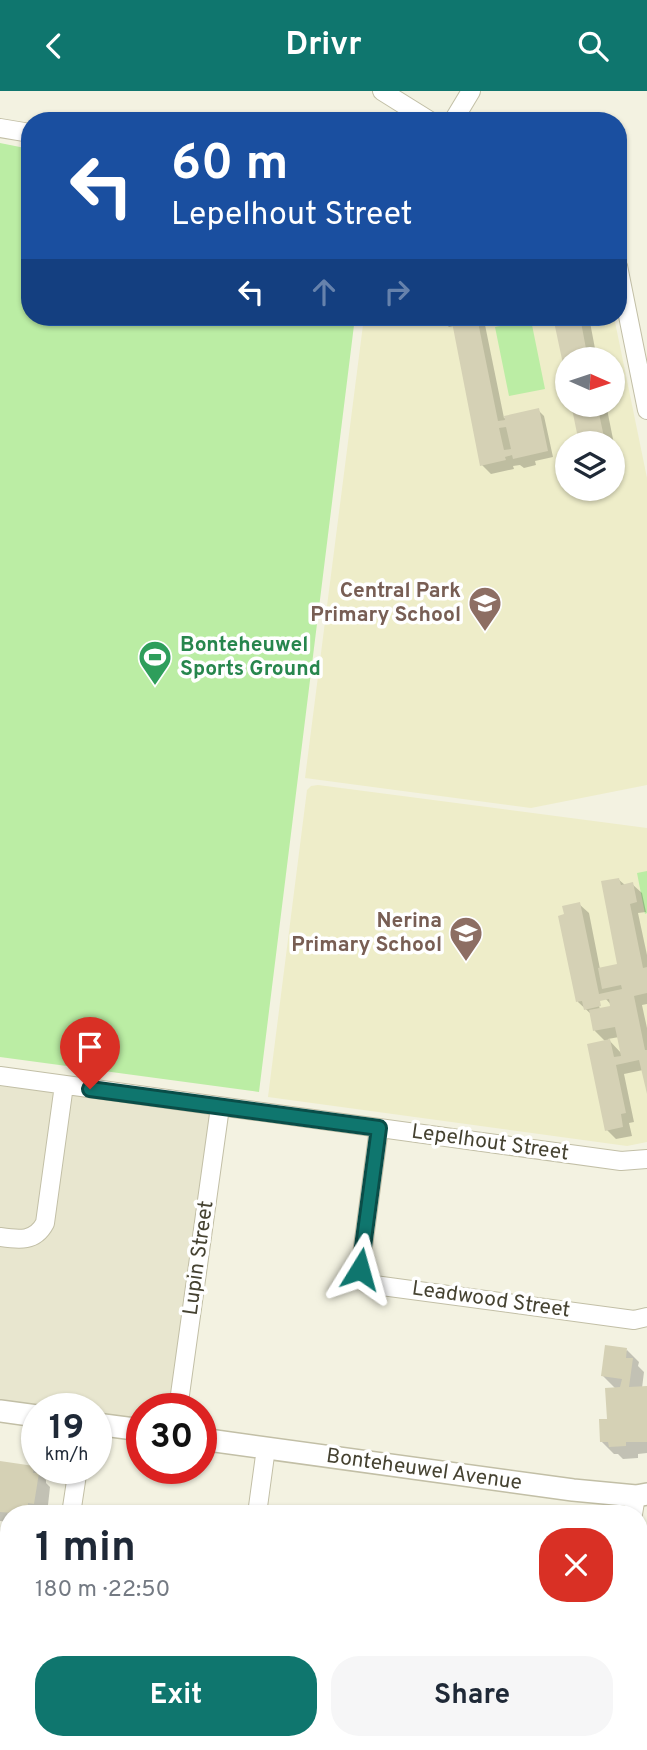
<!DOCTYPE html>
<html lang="en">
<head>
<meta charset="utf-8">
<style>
  body { margin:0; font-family:Overpass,sans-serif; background:#f6f6f7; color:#1f2937; height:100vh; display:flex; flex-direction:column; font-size:26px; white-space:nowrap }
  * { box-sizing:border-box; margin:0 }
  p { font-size:23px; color:#747a83 }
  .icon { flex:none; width:38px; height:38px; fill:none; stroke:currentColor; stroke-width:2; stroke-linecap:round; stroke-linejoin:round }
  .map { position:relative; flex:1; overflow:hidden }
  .details { position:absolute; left:0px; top:1414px; width:648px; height:245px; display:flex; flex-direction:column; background:#fff; border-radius:28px 28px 0 0; box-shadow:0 2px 5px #0004 }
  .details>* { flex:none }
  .banner { position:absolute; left:21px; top:21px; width:606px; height:214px; border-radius:28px; box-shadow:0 2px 5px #0004; background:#1a4fa0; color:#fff; overflow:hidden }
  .needle { width:46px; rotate:93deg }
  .buttons { position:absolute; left:555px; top:256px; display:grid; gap:14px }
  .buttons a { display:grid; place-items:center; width:70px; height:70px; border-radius:50%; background:#fff; box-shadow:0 2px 5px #0004; font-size:35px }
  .speed { position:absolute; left:21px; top:1302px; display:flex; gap:14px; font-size:35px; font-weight:700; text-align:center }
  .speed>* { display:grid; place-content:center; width:91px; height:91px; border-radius:50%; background:#fff; box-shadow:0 2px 5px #0004; line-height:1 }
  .speed small { font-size:18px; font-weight:400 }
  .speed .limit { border:10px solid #d22; background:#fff; color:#111 }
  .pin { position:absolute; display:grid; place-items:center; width:60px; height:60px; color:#fff; margin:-72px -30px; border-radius:50% 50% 50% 0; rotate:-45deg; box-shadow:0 0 7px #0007 }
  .pin .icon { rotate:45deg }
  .me { position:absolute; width:77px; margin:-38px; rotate:8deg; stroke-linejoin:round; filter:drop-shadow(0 0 5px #0008) }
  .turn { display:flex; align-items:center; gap:24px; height:147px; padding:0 35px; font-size:32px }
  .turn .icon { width:91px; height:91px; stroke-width:2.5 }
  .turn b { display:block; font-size:49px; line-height:60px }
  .lanes { display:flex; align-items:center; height:66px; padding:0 35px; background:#0003; justify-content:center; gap:35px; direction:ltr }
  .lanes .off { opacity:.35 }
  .round { display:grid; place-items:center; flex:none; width:74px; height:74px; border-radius:28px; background:#f6f6f7 }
  .headline { display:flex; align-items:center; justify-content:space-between; height:119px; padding:0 35px }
  h1 { font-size:42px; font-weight:700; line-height:52px }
  .action { display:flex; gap:14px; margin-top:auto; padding:14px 35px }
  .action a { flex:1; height:80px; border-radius:28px; background:#0f766e; color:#fff; font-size:28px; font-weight:700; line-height:80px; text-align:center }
  .action a+a { background:#f6f6f7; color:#1f2937 }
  header { display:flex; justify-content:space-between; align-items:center; height:91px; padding:0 35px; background:#0f766e; color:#fff; font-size:32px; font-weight:700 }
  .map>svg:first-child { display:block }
  .residential { fill:#e8e6cf }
  .education { fill:#eeedc9; fill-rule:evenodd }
  .green { fill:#bbeda4 }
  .parking { fill:#e2e1db }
  .shadow { fill:#0003; fill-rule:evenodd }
  .building { fill:#d5d1b5; fill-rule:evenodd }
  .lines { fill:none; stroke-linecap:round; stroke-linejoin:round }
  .minor-casing { stroke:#c2bfa6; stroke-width:20 }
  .tertiary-casing { stroke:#c2bfa6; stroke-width:24 }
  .minor { stroke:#fff; stroke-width:18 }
  .tertiary { stroke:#fff; stroke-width:21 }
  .route-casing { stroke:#0a4d48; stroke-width:18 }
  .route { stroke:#0f766e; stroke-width:12 }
  .labels { text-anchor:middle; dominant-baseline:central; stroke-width:7; stroke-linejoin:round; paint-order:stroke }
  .education-label { font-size:21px; font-weight:bold; fill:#785e54; stroke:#fff; text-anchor:end }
  .leisure-label { font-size:21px; font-weight:bold; fill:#27864d; stroke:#fff; text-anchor:start }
  .street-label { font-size:21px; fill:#454231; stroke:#fff }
</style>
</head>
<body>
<header><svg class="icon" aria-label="back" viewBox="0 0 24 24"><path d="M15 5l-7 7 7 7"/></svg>Drivr<svg class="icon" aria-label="search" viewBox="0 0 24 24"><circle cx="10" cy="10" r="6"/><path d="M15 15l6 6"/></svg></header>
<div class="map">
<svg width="647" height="1659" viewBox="0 0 647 1659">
  <rect width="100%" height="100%" fill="#f3f2e1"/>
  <path class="residential" d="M0 987 217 1017 177 1318H142V1338L96 1332V1318H0Z"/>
  <path class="education" d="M364 226H614L647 387V694L531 717 305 687ZM567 268H612V313H567ZM567 352H612V397H567Z
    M318 694 647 737V1051L627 1055 268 1006 307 699 311 695Z"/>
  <path class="green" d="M0 52 30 58V226H355L259 1001 0 966Z
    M531 229 545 298 509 305 495 236Z
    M647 780V822L645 823 637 782Z"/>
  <path class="parking" d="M0 1551H9V1635H0Z"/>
  <path class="shadow" d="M439 226H504L484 229 504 327 538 319 544 325 553 366 535 370 536 374 524 377 520 374 513 375 514 378 491 383 482 374 454 235 449 236Z
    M523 226H550L551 229 529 232Z
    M555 226H589L597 268H567V275L564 272Z
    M573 313H606L616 363 612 364V352H580Z
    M618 788 625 794 632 793 642 802 646 821 638 822 647 864V913L642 914 647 937V1000L643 979 624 983 634 1031 629 1032 632 1045 616 1048 607 1039 606 951 595 940 592 924 578 911 579 813 589 822 600 878 619 874ZM605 907 613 916 600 919 598 909ZM619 946 622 963 608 948Z
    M627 1259 639 1271 638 1275 644 1281 642 1297H647V1362L638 1363V1367L623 1368 618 1363H614L601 1350 616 1298 603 1285Z
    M0 1371 34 1376 46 1389V1392L50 1396 47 1423H9V1431L0 1430Z
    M0 1592 9 1601V1612L0 1613Z
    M158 1650H213L212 1657 187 1656V1659H154Z"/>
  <path class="building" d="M451 226H477L498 330 505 329 504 325 539 317 548 360 513 368 512 364 505 366 506 369 480 375ZM506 336 511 358 504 359 499 337Z
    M553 226H580L588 268H567V272L563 273Z
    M571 313H597L605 351 579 352Z
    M619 787 621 794 633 791 637 811 630 813 643 877 647 876V902L634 905 645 959H647V1003L639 969 616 974 626 1022 621 1023 623 1036 605 1040 587 953 610 948 614 966 621 965 615 936 593 940 589 919 610 915 609 908 600 910 601 915 584 919 582 910 576 911 558 825 564 823 562 815 580 811 599 903 622 898 621 894 602 898 598 877 617 873 601 790Z
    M605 1254 627 1257 626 1267H633L629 1296 647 1295V1351H626V1355L609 1356 608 1351H600L599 1328H607L605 1297 620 1296 622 1288 601 1285Z
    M0 1370 34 1375 33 1382H39L34 1413 28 1412 27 1423 0 1421Z
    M156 1650H178V1659H152Z"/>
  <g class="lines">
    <defs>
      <path id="minor" d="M382 0 430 30
        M453 30 471 0
        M0 37 30 42
        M618 175 647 319
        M0 985 621 1070 647 1068
        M379 1037 360 1178 362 1187 367 1193 634 1229 647 1226
        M0 1146C19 1149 35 1151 45 1132L64 994
        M178 1318 220 1016
        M71 1423 78 1377
        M257 1423 266 1357
        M633 1423 636 1405
        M0 1494 9 1495
        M420 1659 422 1650
        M589 1659 591 1650"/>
      <path id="tertiary" d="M0 1320 37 1325
        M96 1333 142 1339
        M201 1348 573 1399 636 1405 647 1403"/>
    </defs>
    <use href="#minor" class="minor-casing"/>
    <use href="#tertiary" class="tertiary-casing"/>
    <use href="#minor" class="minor"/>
    <use href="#tertiary" class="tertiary"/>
  </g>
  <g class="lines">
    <defs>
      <path id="route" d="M90 998 379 1037 360 1178"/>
    </defs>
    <use href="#route" class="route-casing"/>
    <use href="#route" class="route"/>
  </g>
  <defs>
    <symbol id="school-pin" viewBox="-11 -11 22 30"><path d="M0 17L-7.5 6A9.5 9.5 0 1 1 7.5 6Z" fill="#8d6e63" stroke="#fff"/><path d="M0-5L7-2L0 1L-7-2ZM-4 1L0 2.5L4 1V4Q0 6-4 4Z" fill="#fff"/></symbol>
    <symbol id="stadium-pin" viewBox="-11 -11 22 30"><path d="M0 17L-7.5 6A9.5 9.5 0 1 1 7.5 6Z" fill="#2e9e5b" stroke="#fff"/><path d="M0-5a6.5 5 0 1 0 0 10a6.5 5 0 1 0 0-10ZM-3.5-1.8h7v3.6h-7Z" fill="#fff"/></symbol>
  </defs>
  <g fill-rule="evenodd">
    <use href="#school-pin" x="466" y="493" width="38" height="52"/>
    <use href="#stadium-pin" x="136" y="547" width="38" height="52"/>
    <use href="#school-pin" x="447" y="823" width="38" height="52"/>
  </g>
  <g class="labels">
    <g class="education-label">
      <text x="461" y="500">Central Park<tspan x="461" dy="24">Primary School</tspan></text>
      <text x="442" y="830">Nerina<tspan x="442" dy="24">Primary School</tspan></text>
    </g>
    <g class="leisure-label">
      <text x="180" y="554">Bonteheuwel<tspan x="180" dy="24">Sports Ground</tspan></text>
    </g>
    <g class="street-label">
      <text transform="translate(490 1052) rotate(8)">Lepelhout Street</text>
      <text transform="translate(199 1167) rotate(-82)">Lupin Street</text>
      <text transform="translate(491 1209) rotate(8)">Leadwood Street</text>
      <text transform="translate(424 1379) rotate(8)">Bonteheuwel Avenue</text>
    </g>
  </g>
</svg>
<div class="buttons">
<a><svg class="needle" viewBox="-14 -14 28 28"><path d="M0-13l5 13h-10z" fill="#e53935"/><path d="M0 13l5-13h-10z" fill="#747a83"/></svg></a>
<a><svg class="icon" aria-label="layers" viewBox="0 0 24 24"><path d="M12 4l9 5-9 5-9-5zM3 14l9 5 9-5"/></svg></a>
</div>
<div class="speed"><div>19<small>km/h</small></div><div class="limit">30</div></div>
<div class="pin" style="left:90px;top:998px;background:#d93025"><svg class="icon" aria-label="arrive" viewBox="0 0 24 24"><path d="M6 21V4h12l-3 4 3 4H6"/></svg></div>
<svg class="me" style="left:360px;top:1178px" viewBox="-20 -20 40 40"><path d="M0-17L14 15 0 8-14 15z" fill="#0f766e" stroke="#fff" stroke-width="4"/></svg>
<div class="banner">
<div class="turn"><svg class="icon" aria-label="left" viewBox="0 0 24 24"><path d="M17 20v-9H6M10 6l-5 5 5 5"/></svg><div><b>60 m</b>Lepelhout Street</div></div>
<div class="lanes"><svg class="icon" aria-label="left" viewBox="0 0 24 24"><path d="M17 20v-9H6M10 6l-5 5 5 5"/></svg><svg class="icon off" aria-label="ahead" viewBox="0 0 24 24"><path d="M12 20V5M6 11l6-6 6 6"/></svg><svg class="icon off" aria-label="right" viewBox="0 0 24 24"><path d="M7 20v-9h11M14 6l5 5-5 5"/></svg></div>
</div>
<section class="details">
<div class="headline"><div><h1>1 min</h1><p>180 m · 22:50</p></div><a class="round" style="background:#d93025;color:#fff"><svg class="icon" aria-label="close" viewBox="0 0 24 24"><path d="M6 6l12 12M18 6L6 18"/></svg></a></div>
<div class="action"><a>Exit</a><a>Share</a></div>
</section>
</div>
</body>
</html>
